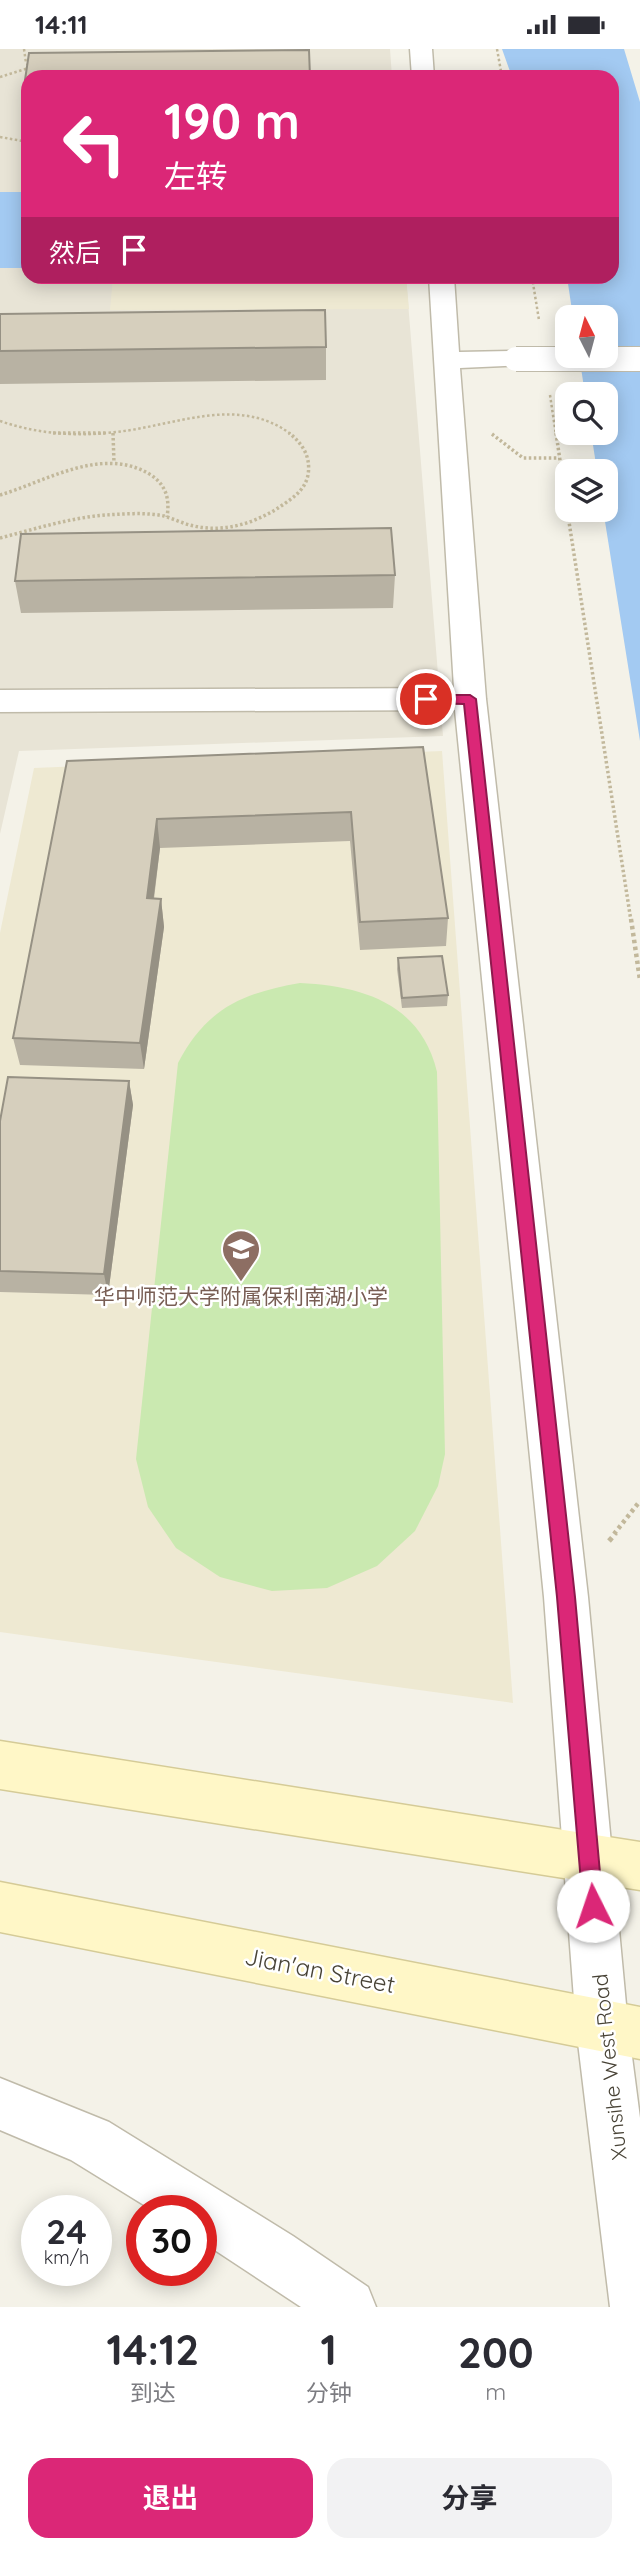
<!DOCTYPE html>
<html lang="zh">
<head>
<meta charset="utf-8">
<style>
  body { margin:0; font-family:Quicksand,"Noto Sans SC",sans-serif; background:#f2f2f3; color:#2b2b33; height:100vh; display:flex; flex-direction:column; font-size:26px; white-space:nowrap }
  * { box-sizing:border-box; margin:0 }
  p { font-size:23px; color:#7c7c81 }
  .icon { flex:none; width:38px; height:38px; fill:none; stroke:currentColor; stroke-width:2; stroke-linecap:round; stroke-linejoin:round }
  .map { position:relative; height:2258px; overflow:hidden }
  .side { display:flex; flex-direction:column; background:#fff; flex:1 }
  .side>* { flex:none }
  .banner { position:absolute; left:21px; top:21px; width:598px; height:214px; border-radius:21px; box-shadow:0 4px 18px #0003; background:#db2777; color:#fff; overflow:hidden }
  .needle { width:46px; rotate:354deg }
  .buttons { position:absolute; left:555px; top:256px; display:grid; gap:14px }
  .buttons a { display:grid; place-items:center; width:63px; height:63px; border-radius:14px; background:#fff; box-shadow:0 4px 18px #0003; font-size:35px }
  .speed { position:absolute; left:21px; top:2146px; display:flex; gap:14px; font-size:35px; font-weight:700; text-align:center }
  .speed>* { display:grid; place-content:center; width:91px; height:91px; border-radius:50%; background:#fff; box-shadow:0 4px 18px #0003; line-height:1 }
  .speed small { font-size:18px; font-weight:400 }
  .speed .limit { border:10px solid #d22; background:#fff; color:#111 }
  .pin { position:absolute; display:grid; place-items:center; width:60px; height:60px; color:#fff; margin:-30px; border:4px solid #fff; border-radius:50%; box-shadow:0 2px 7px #0007 }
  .me { position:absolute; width:77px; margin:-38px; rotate:356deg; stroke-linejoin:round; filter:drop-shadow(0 0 5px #0008) }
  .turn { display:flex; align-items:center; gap:24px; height:147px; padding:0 28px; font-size:32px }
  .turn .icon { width:91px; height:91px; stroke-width:2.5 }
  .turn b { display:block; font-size:49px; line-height:60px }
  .then { display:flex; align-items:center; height:66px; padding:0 28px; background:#0003; gap:14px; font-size:26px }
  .eta { display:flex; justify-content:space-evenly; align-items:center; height:119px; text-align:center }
  .eta b { font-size:42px; font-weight:700; line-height:49px }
  .action { display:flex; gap:14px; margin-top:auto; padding:14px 28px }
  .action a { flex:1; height:80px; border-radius:21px; background:#db2777; color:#fff; font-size:28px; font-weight:700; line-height:80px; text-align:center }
  .action a+a { background:#f2f2f3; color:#2b2b33 }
  .status { display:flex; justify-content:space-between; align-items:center; height:49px; padding:0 35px; background:#fff; direction:ltr }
  .status svg { height:19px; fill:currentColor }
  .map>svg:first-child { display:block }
  .residential { fill:#e8e4d6 }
  .education { fill:#eee9d2 }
  .green { fill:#cae9b0 }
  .water { fill:#a3caf2 }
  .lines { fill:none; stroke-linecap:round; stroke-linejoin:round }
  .street-casing { stroke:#c0bbaa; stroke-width:3 }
  .secondary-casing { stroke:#d5cb97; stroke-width:3 }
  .path-far3 { stroke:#c2b89b; stroke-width:2.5; stroke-dasharray:2.5 2.5; stroke-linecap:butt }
  .path-far2 { stroke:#c2b89b; stroke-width:3.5; stroke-dasharray:2.5 2.5; stroke-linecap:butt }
  .path-far1 { stroke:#c2b89b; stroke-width:4.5; stroke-dasharray:3.5 3.5; stroke-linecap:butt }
  .path { stroke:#c2b89b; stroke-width:5; stroke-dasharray:4.5 4.5; stroke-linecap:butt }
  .street { fill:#fff; fill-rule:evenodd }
  .secondary { fill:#fff7c7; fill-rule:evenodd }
  .street-bridge-casing { stroke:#c0bbaa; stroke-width:26; stroke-linecap:butt }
  .street-bridge { stroke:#fff; stroke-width:24 }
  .wall { fill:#b8b2a3 }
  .shaded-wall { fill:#969184 }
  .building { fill:#d6cfbd; stroke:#969184; stroke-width:2 }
  .route { fill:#db2777; stroke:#8e194d; stroke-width:2 }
  .labels { text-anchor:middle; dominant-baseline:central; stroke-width:5; stroke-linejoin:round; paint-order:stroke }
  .education-label { font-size:21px; fill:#785e54; stroke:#fff }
  .street-label { font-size:21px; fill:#484336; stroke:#fff }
  .near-street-label { font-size:24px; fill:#484336; stroke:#fff }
</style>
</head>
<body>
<div class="status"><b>14:11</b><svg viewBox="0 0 49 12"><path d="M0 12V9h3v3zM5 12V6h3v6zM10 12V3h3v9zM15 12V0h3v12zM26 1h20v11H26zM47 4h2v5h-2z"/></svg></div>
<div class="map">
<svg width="640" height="2258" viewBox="0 0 640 2258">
  <rect width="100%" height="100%" fill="#f4f2e8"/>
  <path class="residential" d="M0 0H390L392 28H28V228H406L443 687 19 702 0 785Z"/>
  <path class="education" d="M113 228H406L409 260 110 261Z
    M442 702 513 1654 0 1583V884L34 719Z"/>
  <path class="green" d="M300 934C363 937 421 955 437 1023L445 1405 438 1437 415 1482 377 1517 327 1539 272 1542 220 1528 176 1499 148 1458 136 1410 178 1014C206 960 242 944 300 934Z"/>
  <path class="water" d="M502 0H624L640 53V692L603 460H606V422H597L591 383H606V345H585L579 306H606V268H573L567 228H612V28H512Z
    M0 143H28V219H0Z"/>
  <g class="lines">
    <defs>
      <path id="street" d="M410 0H432L434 28H412Z
        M429 228H454L459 303 516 302 525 304 529 310 525 316 460 319 486 650 588 1548 628 1977 640 2069V2258H610L576 1977 544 1548 455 661 0 663V641L454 639Z
        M0 2029 109 2073 293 2187 368 2238 376 2258H301L201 2192V2161H152L71 2111 0 2081Z"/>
      <path id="secondary" d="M0 1692 640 1793V1841L0 1740Z
        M0 1833 640 1958V2010L0 1883Z"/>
    </defs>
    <use href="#street" class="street-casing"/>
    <use href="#secondary" class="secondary-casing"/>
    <path class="path-far3" d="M24 0 26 14 31 18
      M497 0 502 28
      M0 28 32 18
      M0 88 28 93
      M532 228 539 271
      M550 346 556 386
      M0 372C38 385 77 388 116 383 175 377 239 345 292 386"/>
    <path class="path-far2" d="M53 384H107
      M113 384 114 414
      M556 384 567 459
      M492 385 523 409H559
      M0 446C47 432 103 396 151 426 166 436 170 450 167 468
      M567 460 631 872
      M0 489C35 480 69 469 105 466 124 465 145 463 164 467 174 470 184 475 194 477 224 484 256 474 281 457 293 449 305 441 308 426 311 408 303 395 289 384"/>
    <path class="path-far1" d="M631 870 640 931
      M614 1485 640 1452"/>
    <path class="path" d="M609 1492 616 1484"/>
    <use href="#street" class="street"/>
    <use href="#secondary" class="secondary"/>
    <defs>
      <path id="street-bridge" d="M516 310H640"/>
    </defs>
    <use href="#street-bridge" class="street-bridge-casing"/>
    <use href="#street-bridge" class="street-bridge"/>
  </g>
  <path class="wall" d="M28 28V52L25 31Z
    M0 265 326 298V331L0 335Z
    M395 526 393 559 21 564 15 532Z
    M423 698 448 869 446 897 360 901 350 792 160 799 154 850H161L164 878 144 1020 20 1016 13 989 67 712Z
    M398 909 448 946 447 957 402 959 397 920Z
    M129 1032 133 1056 108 1246 0 1243V1072Z"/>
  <path class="shaded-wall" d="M157 770 160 799 150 877 147 849Z
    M161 850 164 878 144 1020 140 994Z
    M129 1032 133 1056 108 1246 104 1225Z"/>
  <path class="building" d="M309 1 310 28H28V31H25L29 4Z
    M325 261 326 298 0 302V265Z
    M391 479 395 526 15 532 21 485Z
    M423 698 448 869 360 873 351 763 157 770 147 849 161 850 140 994 13 989 67 712Z
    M442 907 448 946 402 949 398 909Z
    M8 1028 129 1032 104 1225 0 1222V1072Z"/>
  <path class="route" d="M426 646H470L476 650 575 1548 603 1857 600 1864 593 1867 586 1864 583 1857 557 1548 464 655 421 654V647Z"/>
  <defs>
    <symbol id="school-pin" viewBox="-11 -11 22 30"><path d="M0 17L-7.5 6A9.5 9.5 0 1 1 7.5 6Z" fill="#8d6e63" stroke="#fff"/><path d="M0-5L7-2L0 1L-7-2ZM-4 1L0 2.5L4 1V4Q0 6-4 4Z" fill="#fff"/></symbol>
  </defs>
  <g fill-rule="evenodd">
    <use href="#school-pin" x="219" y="1178" width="44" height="60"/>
  </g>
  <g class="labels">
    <g class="education-label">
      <text x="241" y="1247">华中师范大学附属保利南湖小学</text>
    </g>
    <g class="street-label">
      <text transform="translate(609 2018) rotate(-96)">Xunsihe West Road</text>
    </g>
    <g class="near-street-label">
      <text transform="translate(320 1921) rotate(11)">Jian'an Street</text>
    </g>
  </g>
</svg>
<div class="buttons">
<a><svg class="needle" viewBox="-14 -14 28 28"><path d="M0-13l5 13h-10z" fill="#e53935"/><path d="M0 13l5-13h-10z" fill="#7c7c81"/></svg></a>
<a><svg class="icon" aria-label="search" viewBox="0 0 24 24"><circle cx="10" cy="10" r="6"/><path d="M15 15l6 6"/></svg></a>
<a><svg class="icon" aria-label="layers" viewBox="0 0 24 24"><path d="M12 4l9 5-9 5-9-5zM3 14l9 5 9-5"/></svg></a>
</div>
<div class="speed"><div>24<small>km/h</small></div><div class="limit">30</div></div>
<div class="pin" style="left:426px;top:650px;background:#d93025"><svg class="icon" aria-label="arrive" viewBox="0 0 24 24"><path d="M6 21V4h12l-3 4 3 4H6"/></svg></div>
<svg class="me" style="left:593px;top:1857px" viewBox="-20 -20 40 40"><circle r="19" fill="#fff"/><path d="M0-13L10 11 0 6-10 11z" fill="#db2777"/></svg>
<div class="banner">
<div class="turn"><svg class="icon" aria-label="left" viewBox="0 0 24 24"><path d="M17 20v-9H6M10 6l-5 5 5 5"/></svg><div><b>190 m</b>左转</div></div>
<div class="then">然后<svg class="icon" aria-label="arrive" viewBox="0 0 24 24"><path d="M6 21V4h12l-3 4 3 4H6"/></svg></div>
</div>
</div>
<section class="side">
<div class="eta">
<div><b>14:12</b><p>到达</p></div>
<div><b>1</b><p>分钟</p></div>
<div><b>200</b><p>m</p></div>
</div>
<div class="action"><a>退出</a><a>分享</a></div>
</section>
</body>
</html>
